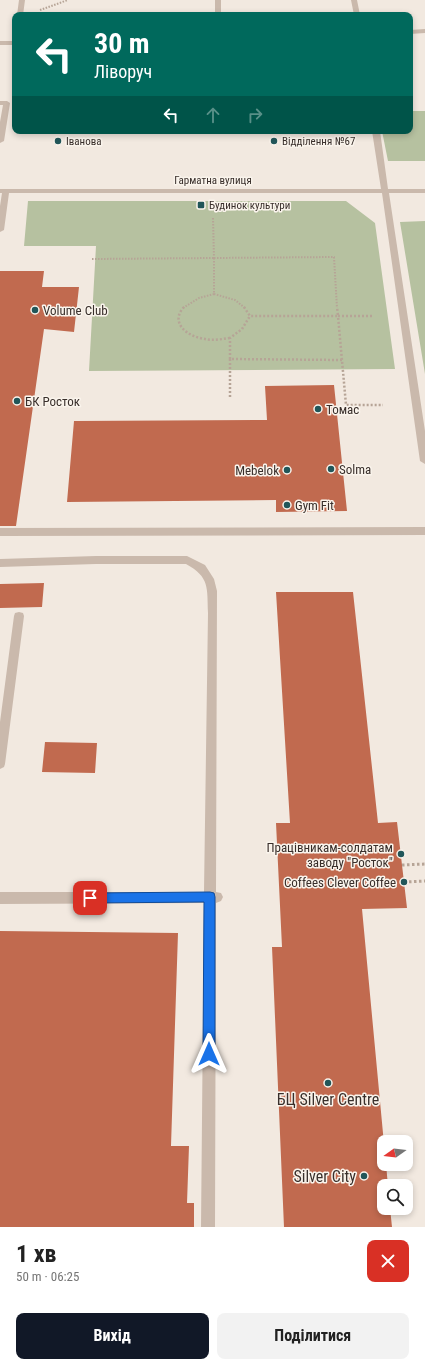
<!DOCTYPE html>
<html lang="uk">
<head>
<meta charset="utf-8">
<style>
  body { margin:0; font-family:"Roboto Condensed",sans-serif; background:#f2f2f2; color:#222; height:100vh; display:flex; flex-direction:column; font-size:15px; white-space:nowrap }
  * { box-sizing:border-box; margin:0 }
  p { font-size:13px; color:#767676 }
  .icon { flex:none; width:22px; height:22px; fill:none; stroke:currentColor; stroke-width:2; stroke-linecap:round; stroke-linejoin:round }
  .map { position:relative; height:1227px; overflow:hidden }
  .details { display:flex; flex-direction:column; background:#fff; flex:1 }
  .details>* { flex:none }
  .hud { position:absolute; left:12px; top:12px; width:401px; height:122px; border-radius:8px; box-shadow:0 2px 6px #0003; background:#00695c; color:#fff; overflow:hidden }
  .needle { width:26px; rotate:256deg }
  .tools { position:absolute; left:377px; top:1135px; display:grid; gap:8px }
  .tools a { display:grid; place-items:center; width:36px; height:36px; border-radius:8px; background:#fff; box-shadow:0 2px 6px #0003; font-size:20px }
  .pin { position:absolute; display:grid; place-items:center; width:34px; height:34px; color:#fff; margin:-17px; border-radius:8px; box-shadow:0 2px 6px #0006 }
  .me { position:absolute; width:44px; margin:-22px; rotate:0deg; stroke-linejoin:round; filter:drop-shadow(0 0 3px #0008) }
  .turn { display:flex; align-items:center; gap:14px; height:84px; padding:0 16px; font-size:18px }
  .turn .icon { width:52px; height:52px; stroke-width:2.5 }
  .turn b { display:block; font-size:28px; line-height:34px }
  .lanes { display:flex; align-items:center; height:38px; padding:0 16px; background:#0003; justify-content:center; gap:20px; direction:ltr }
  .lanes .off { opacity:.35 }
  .round { display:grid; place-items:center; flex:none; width:42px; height:42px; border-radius:8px; background:#f2f2f2 }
  .summary { display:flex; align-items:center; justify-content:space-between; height:68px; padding:0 16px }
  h1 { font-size:24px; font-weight:700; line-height:30px }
  .action { display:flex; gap:8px; margin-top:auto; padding:8px 16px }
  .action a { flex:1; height:46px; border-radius:8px; background:#111827; color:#fff; font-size:16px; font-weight:700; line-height:46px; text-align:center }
  .action a+a { background:#f2f2f2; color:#222 }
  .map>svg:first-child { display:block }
  .green { fill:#b6c1a0 }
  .building { fill:#c16a4f }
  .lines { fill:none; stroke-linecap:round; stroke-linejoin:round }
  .path-far2 { stroke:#b6a496; stroke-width:2; stroke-dasharray:1.5 1.5; stroke-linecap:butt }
  .path-far1 { stroke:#b6a496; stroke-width:2.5; stroke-dasharray:2 2; stroke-linecap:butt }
  .path { stroke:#b6a496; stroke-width:3; stroke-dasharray:2.5 2.5; stroke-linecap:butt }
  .minor { fill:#cab9ac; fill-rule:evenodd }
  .route { fill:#1a73e8; stroke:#114b97 }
  .poi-dot { fill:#215659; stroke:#faf4ec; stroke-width:1.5 }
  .labels { text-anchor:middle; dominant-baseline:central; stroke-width:3; stroke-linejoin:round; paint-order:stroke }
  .far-poi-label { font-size:11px; fill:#392f2b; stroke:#faf4ec; text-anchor:start }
  .far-street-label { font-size:11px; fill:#392f2b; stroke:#faf4ec }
  .poi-label { font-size:13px; fill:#392f2b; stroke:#faf4ec; text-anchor:start }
  .near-poi-label { font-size:16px; fill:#392f2b; stroke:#faf4ec }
</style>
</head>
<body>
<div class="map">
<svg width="425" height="1227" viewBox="0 0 425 1227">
  <rect width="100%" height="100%" fill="#f2e9e0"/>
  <path class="green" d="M410 111H425V161H388L382 131H410Z
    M28 201H346L375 223 395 369 89 371 96 246H24Z
    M425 221V374L400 222Z"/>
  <path class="building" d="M0 271H44L42 287H79L74 332 44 329 16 526H0Z
    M334 385 347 511 276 512V500L67 502 74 421 267 420 265 386Z
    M44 583 42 607 0 608V584Z
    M276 592H353L378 823 397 822 407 908 362 909 384 1144V1164H386L388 1186H384V1208H390L392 1227H284L272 947H282L276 823H290Z
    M45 742 97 743 95 773 42 772Z
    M0 931 178 933 171 1146H189L187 1203H194V1227H0Z"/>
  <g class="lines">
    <path class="path-far2" d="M40 10 68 0
      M213 218 214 258
      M214 258V294L235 300 245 308
      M214 258 334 257 337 308
      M92 259 214 258
      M183 308 199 298 214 294"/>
    <path class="path-far1" d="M184 307C169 323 188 337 205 339 213 341 222 339 230 338
      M244 307 250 316H338L337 307
      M372 316H338L346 405H383
      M230 359V338L242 329 250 316
      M230 397V359L342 360"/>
    <path class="path" d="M402 865 425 864
      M404 882 425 881"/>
    <path class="minor" d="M19 0H25L23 15H17Z
      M215 0H221V15H215Z
      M351 0H357L360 15H354Z
      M425 29V33L410 34V30Z
      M0 41H15V45H0Z
      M0 101H7L10 103 4 141 0 143V122L3 105H0Z
      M372 131H380L388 189H425V193H389L425 431V464L420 461 382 193H9L4 230 0 232V206L2 193H0V189H381Z
      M425 527V535L0 536V528Z
      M96 556H187L205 565 214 579 217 591 216 892 221 893 223 897 221 901 216 903 215 1227H201L204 903 0 904V892H204L208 613C207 588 210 577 186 564H96L0 567V559Z
      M19 612 23 613 24 616 5 764 4 767 0 769V722L14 616 15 613Z"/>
  </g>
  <path class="route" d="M210 892 214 893 215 897V1054L213 1058 209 1060 205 1058 203 1054 204 902 90 903 86 901 85 898 86 894 90 893Z"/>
  <g class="poi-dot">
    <circle cx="58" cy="141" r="4"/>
    <circle cx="274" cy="141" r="4"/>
    <rect x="197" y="201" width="8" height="8" rx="2"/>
    <circle cx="35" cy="310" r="4"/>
    <circle cx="17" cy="401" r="4"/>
    <circle cx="318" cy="409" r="4"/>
    <circle cx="331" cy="469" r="4"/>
    <circle cx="287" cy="470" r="4"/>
    <circle cx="287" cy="505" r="4"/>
    <circle cx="401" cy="854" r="4"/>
    <circle cx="404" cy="882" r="4"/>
    <circle cx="328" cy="1083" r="4"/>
    <circle cx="364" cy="1176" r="4"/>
  </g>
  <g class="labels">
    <g class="far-poi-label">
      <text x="66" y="141">Іванова</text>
      <text x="282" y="141">Відділення №67</text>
      <text x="209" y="205">Будинок культури</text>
    </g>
    <g class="far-street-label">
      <text x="213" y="180">Гарматна вулиця</text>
    </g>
    <g class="poi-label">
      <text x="43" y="310">Volume Club</text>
      <text x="25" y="401">БК Росток</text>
      <text x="326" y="409">Томас</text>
      <text x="339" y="469">Solma</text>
      <text x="279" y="470" text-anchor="end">Mebelok</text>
      <text x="295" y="505">Gym Fit</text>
      <text x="393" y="847" text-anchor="end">Працівникам-солдатам<tspan x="393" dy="15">заводу "Росток"</tspan></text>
      <text x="396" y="882" text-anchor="end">Coffees Clever Coffee</text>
    </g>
    <g class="near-poi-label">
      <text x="328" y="1099">БЦ Silver Centre</text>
      <text x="356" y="1176" text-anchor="end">Silver City</text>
    </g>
  </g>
</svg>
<div class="tools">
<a><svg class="needle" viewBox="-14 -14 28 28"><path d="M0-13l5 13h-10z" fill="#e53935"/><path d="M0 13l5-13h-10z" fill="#767676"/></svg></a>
<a><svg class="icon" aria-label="search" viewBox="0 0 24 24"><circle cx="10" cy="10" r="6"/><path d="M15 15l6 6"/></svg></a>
</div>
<div class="pin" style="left:90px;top:898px;background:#d93025"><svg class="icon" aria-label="arrive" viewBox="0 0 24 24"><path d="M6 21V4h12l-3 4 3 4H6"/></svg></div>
<svg class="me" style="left:209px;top:1054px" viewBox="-20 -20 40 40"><path d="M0-17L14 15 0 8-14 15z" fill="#1a73e8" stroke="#fff" stroke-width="4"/></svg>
<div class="hud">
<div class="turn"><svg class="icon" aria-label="left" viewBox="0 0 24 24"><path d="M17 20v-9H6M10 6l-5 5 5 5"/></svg><div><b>30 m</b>Ліворуч</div></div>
<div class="lanes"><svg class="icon" aria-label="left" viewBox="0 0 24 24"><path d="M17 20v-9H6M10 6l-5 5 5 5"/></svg><svg class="icon off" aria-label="ahead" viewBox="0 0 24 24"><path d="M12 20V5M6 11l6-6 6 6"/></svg><svg class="icon off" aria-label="right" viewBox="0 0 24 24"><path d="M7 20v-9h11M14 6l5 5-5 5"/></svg></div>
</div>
</div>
<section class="details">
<div class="summary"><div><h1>1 хв</h1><p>50 m · 06:25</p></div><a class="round" style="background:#d93025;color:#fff"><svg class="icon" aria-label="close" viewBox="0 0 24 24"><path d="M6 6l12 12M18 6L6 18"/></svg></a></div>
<div class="action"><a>Вихід</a><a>Поділитися</a></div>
</section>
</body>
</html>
